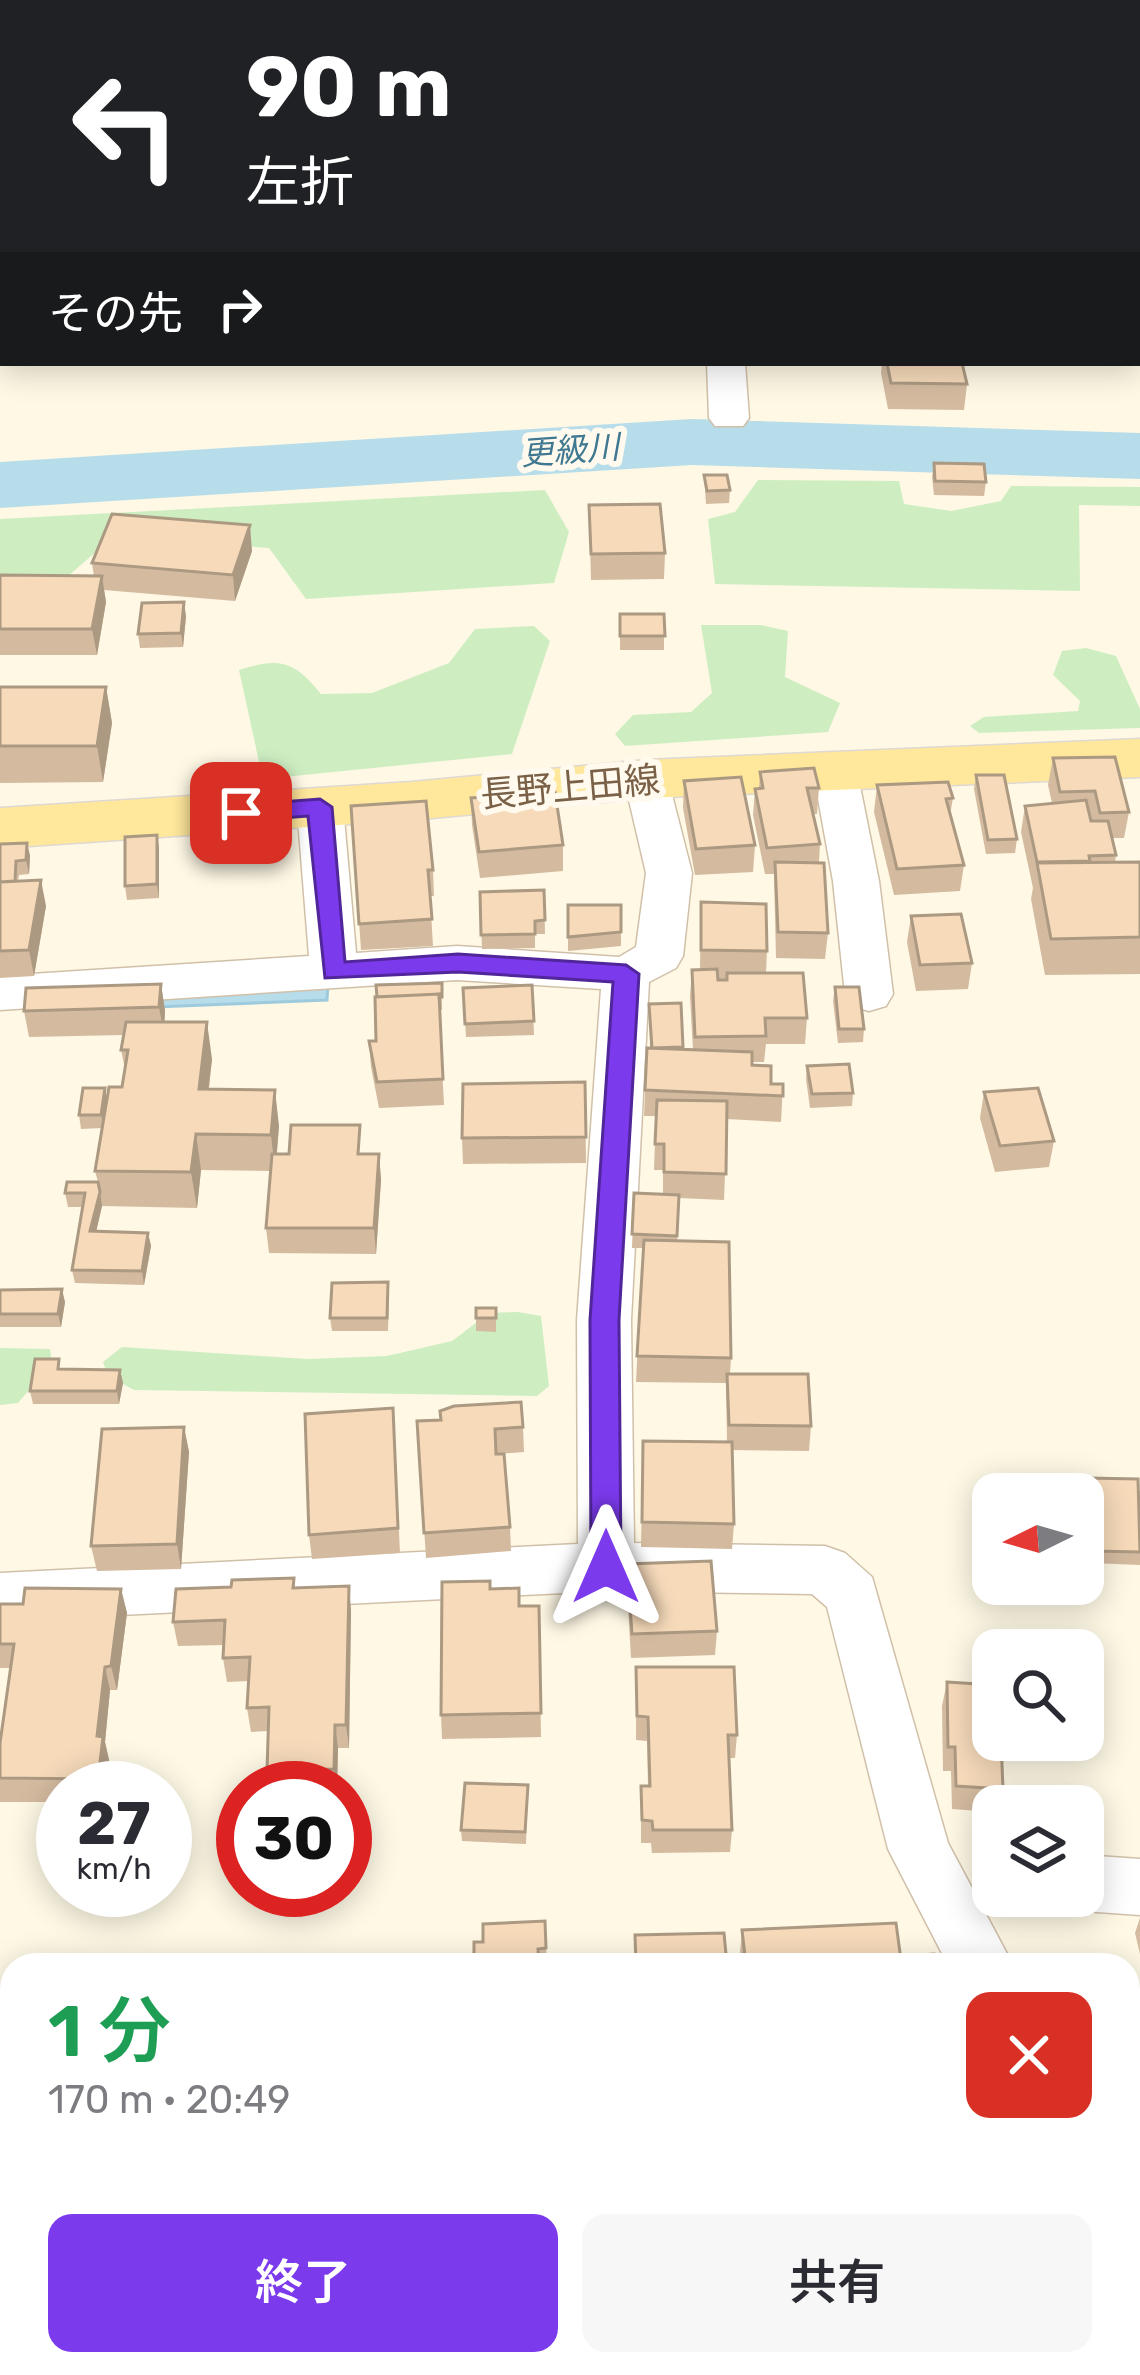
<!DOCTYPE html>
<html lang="ja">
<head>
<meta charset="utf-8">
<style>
  body { margin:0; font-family:Rubik,"Noto Sans JP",sans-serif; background:#f7f7f7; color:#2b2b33; height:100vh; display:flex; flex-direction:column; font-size:45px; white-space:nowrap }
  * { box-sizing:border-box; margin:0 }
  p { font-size:39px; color:#7c7c81 }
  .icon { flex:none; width:66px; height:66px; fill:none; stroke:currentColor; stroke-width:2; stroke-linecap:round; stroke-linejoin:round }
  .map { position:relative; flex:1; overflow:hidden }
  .side { position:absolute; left:0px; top:1953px; width:1140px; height:423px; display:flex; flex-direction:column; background:#fff; border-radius:36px 36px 0 0; box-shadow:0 6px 30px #0003 }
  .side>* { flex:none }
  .guide { position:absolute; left:0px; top:0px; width:1140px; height:366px; box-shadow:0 6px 30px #0003; background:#202124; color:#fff; overflow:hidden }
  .needle { width:78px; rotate:265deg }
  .tools { position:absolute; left:972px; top:1473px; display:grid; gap:24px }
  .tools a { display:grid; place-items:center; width:132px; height:132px; border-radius:24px; background:#fff; box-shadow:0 6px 30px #0003; font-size:60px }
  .speed { position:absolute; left:36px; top:1761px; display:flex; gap:24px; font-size:60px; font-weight:700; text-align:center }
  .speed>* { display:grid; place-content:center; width:156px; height:156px; border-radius:50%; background:#fff; box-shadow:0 6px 30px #0003; line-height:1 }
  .speed small { font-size:30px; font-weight:400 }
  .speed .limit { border:18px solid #d22; background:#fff; color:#111 }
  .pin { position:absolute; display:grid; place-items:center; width:102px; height:102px; color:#fff; margin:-51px; border-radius:24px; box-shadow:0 6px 18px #0006 }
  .me { position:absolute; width:132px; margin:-66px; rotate:0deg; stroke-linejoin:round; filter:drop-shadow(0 0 9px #0008) }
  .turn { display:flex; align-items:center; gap:42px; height:252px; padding:0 48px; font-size:54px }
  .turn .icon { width:156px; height:156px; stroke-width:2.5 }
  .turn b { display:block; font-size:84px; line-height:102px }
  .then { display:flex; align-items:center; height:114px; padding:0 48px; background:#0003; gap:24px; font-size:45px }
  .round { display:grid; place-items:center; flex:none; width:126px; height:126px; border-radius:24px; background:#f7f7f7 }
  .summary { display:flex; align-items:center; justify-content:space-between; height:204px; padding:0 48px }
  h1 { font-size:72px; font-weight:600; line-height:90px; color:#1e9e55 }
  .button { display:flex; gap:24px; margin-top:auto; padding:24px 48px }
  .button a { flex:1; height:138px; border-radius:24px; background:#7c3aed; color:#fff; font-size:48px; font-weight:600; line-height:138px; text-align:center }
  .button a+a { background:#f7f7f7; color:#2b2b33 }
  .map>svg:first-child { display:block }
  .green { fill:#ceeec2 }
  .water { fill:#b7dcea; stroke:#9dcbdd; stroke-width:3 }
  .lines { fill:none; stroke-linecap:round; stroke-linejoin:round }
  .river { fill:#b7dcea; fill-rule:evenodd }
  .minor-casing { stroke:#d1c0a9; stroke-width:3 }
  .major-casing { stroke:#dfd9d3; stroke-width:3 }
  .minor { fill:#fff; fill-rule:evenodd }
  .major { fill:#ffe79b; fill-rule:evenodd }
  .wall { fill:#d4bba0 }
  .shaded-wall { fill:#ac9982 }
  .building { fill:#f6daba; stroke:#ac9982; stroke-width:3 }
  .route { fill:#7c3aed; stroke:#51269a; stroke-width:3 }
  .labels { text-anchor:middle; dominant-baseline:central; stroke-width:12; stroke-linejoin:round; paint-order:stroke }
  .far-water-label { font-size:33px; font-style:italic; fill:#3f7890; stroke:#fffaed }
  .street-label { font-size:36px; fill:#7a6047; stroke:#fffaed }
</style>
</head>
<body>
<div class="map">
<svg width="1140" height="2375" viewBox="0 0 1140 2375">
  <rect width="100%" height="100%" fill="#fef8e5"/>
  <path class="green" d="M758 480 899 481 904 504 951 511 1001 501 1011 486 1140 487V506L1079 505 1080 591 715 584 708 519 735 512Z
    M545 490 569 532 554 583 306 599 269 548 113 537 67 577 0 580V519Z
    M701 625H761L788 631 785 677 840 703 828 732 625 746 615 734 633 715 691 712 712 693Z
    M534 626 550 641 512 754 284 777 261 771 239 670C280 657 294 661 321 694L372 693 449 663 475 629Z
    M1086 648 1116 656 1140 709V728L979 733 970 726 984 717 1078 711 1080 701 1053 675 1062 651Z
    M518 1312 541 1316 549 1386 537 1396 134 1390 108 1376 103 1362 122 1347 307 1359 387 1356 452 1341 489 1313Z
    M0 1348 50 1349 52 1363 18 1403 0 1405Z"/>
  <path class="water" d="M328 985 327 1000 156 1007V993Z"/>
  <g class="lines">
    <path class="river" d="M692 419 1140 433V479L692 465 0 508V462Z"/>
    <defs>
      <path id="minor" d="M448 0H480V3H448Z
        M1137 119H1140L1137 140Z
        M0 169H3V191H0Z
        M707 363H745L749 418 743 426H715L709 418Z
        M835 756 851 761 857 771 879 881 893 994 886 1006 869 1011 852 1006 845 994 833 881 813 771 819 761Z
        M646 764 662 769 668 779 692 873 683 956 676 968 649 982 631 1320 634 1543 825 1546 845 1553 872 1577 948 1843 1013 1965H948L888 1849 827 1607 812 1594 606 1591 0 1621V1573L578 1544 577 1320 601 989 457 980 0 1010V976L309 956 297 807 304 796 320 792 336 796 343 807 356 953 457 946 619 957 636 947 646 873 624 779 630 769Z
        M1083 1855 1140 1859V1915L1083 1911 1061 1903 1058 1896H1083Z
        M1029 2364H1099L1101 2375H1031Z"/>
      <path id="major" d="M1140 739V777L646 798 411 820 0 848V808L411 782 646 760Z"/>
    </defs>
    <use href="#minor" class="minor-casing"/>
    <use href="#major" class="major-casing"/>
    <use href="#minor" class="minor"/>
    <use href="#major" class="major"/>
  </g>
  <path class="wall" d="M0 0 3 3V94H0Z
    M153 0H209L208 3Z
    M1137 27H1140V105L1137 96Z
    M0 94H3V118H0Z
    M882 363H962L967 384 964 410 888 409 881 373Z
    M934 463 986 482 984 496 934 495 932 477Z
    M704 475 730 490 729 503 706 504Z
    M589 505 665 553 664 579 591 580Z
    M252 551 235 601 104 590 106 602 97 655H0V575L94 576 92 563Z
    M620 614H664V650H620Z
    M186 616 183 647 140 648 138 634Z
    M0 687H106L112 723 103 782 0 783Z
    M1053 758 1129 812 1124 838H1112L1116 855 1115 862H1140V974L1045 975 1031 899 1033 888 1021 832 1025 806 1052 803 1048 785Z
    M760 772 819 788 817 814H813L820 844 819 862 828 933 825 959 776 958 774 874H765L753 815 755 789H759Z
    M976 775 1017 839 1015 853 986 854 974 789Z
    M684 781 755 845 753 872 695 875 683 808Z
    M877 785 953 798 950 815 964 865 960 891 894 895 874 812Z
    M471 798 563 845V871L480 878 472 825Z
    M351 806 433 870 434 896H430L433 946 361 950Z
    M157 835 159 848V898L127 900 125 886Z
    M27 843 30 856 29 874 19 875 18 881 46 906 34 976 0 978V844Z
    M544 890 545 934H535V948L482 949 480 892Z
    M701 902 767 951 766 973 807 1018 805 1044H766L764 1062H752V1065L771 1084H783L781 1122 727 1119 724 1200 679 1198 677 1241 731 1358 730 1374 811 1426 809 1451 732 1450 734 1524 732 1549 641 1547 643 1441 727 1442 726 1383 636 1382 643 1248H632L634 1193 663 1194V1170H654L656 1116H644L647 1048H650L649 1004 681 1003 683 1049 693 1050 690 996 692 970H700Z
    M568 905H621V946L568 951Z
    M911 916 972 963 968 989 916 991 907 942Z
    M442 983V1010H439L444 1105 379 1108 371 1067 369 1041H376Z
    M161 984 165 1011 164 1022 212 1059 209 1089 279 1126 277 1154H379L381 1180 376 1254 269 1253 266 1228 271 1171 201 1170 197 1208 102 1206 96 1232 148 1233 151 1246 144 1285 75 1283 72 1270 83 1207H68L65 1193 98 1182 95 1171 102 1128 81 1129 79 1115 105 1088 107 1100 122 1087 125 1069 121 1050 124 1035 29 1037 24 1011Z
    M532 985 534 1035 466 1037 463 988Z
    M835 987 864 1029 863 1042 838 1043 833 1001Z
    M807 1066 853 1093 852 1106 810 1108 806 1079Z
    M585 1082 586 1163 463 1164 462 1138Z
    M984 1092 1054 1141 1049 1167 995 1172 980 1118Z
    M0 1290 65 1302 61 1327H0Z
    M389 1296 388 1331H332L330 1318Z
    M476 1308H496V1332L476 1331Z
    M62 1369 120 1370 123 1383 119 1404H33L30 1391Z
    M393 1408 400 1553 312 1559 309 1535Z
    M417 1421 523 1427 524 1452 496 1454 510 1527 511 1551 426 1558Z
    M184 1427 189 1452 181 1569 97 1571 91 1546Z
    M1085 1478 1140 1491V1565L1090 1563 1082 1491Z
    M627 1564 717 1631 715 1655 631 1658 627 1588Z
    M294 1578 295 1587 351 1610 349 1748H338L337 1788H270L267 1771 268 1731 251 1732 247 1708 249 1681 227 1682 223 1658 224 1645 178 1646 173 1622 231 1587Z
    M121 1589 127 1613 117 1690H110L105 1742 109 1760 106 1788H63V1802H0V1743L11 1668H0V1604H23Z
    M490 1589 519 1606H539L541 1737 442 1739 441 1715Z
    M636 1667 737 1735 735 1758H729L732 1830 730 1852 652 1853 651 1843H641V1786H648L647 1741 636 1740Z
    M947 1682 1003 1789 999 1806H993V1812L952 1809 951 1771H943L942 1706Z
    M528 1785 526 1844 462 1841 461 1830Z
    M1140 1918V1954L1135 1933Z
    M545 1921 547 1965H474L483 1942Z
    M742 1930 901 1960 900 1965H741L740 1953Z
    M1140 2061V2160L1128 2161V2062Z
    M1140 2205V2342L1128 2343V2206Z
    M553 2364H644V2370L587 2375H554Z"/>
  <path class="shaded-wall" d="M250 525 252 551 235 601 233 575Z
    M102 576 106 602 97 655 92 629Z
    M184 602 186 616 183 647 181 633Z
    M106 687 112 723 103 782 97 746Z
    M157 835 159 848V898L157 884Z
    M27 843 30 856 29 874 26 860Z
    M41 880 46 906 34 976 29 950Z
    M161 984 165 1011 164 1034 159 1007Z
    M207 1022 212 1059 204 1125 199 1089Z
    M105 1088 107 1102 104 1128 101 1115Z
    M275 1090 279 1126 275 1171 271 1135Z
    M196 1134 201 1170 197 1208 191 1172Z
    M379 1154 381 1180 376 1254 374 1228Z
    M100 1192 102 1206 93 1245 90 1231Z
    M148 1233 151 1246 144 1285 142 1271Z
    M62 1289 65 1302 61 1327 58 1314Z
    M120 1370 123 1383 119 1404 117 1391Z
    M184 1427 189 1452 181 1569 177 1544Z
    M349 1586 351 1610 349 1748 346 1725Z
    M121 1589 127 1613 117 1690 111 1666Z
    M105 1667 110 1690 105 1742 109 1760 106 1788H100L98 1779 97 1736Z
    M335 1725 338 1748 337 1788 334 1769Z"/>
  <path class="building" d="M0 0H19L18 3H3V6H0Z
    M219 0H287L286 3H218Z
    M0 14H3L2 33H0Z
    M1137 27H1140V49L1137 40Z
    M887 363H962L967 384 891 383Z
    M934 463 984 464 986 482 935 481Z
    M704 475H727L730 490 707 491Z
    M660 504 665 553 591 554 589 505Z
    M112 514 250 525 233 575 92 563Z
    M0 575 102 576 92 629H0Z
    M184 602 181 633 138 634 142 603Z
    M620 614H664L665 636H620Z
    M0 687H106L97 746H0Z
    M1115 757 1129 812 1100 813 1095 791 1060 792 1053 758Z
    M814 768 819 788H807L820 844 767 848 755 789 763 788 760 772Z
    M976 775H1004L1017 839 988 840Z
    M741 777 755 845 696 849 684 781Z
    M948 782 953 798 946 799 964 865 897 869 877 785Z
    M555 792 563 845 479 852 471 798Z
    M1086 800 1091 821H1108L1116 855 1089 856 1090 861 1037 862 1025 806Z
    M426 801 433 870H428L432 919 359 924 351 806Z
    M157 835V884L125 886V837Z
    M27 843 26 860 16 861 15 881 0 882V844Z
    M775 862 824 863 828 933 778 932Z
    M1140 862V937L1051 939 1037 863Z
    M41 880 29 950 0 951V882Z
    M544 890 545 920 535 921V934L481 935 480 892Z
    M701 902 766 904 767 951 701 950Z
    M568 905H621V932L568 937Z
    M961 914 972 963 920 965 911 916Z
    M717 969 718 980H727V973H803L807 1018H765L766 1036 695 1037 692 970Z
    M442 983V997H439V994L377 997 376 985Z
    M161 984 159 1007 24 1011 26 988Z
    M532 985 534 1021 465 1024 463 988Z
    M835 987H859L864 1029H839Z
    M439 994 443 1079 377 1082 369 1041H376L375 997Z
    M681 1003 683 1047 652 1048 649 1004Z
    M126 1022H207L199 1089 275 1090 271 1135 196 1134 191 1172 95 1171 109 1087H122L128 1050H121Z
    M647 1048 752 1052V1065L771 1066V1084H783V1096L645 1090Z
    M849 1064 853 1093 812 1094 807 1066Z
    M585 1082 586 1137 462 1138 463 1084Z
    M83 1088H105L101 1115H79Z
    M1038 1088 1054 1141 1000 1146 984 1092Z
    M657 1100 727 1101 726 1174 664 1172V1144H655Z
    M291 1125H360L358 1154H379L374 1228H266L272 1154H289Z
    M67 1182H98L100 1192 90 1231 148 1233 142 1271 72 1270 85 1193H65Z
    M634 1193 679 1195 677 1236 632 1234Z
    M644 1240 729 1242 731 1358 637 1356Z
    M388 1282 387 1318H330L332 1283Z
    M62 1289 58 1314H0V1290Z
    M476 1308H496V1318H476Z
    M35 1359H59L58 1369 120 1370 117 1391H30Z
    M727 1374H808L811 1426 729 1425Z
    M521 1402 523 1427 495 1429 496 1454H504L510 1527 424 1533 417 1421 441 1420 440 1411 454 1406Z
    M393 1408 398 1528 309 1535 305 1414Z
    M184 1427 177 1544 91 1546 102 1429Z
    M643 1441 732 1442 734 1524 642 1522Z
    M1085 1478 1138 1479 1140 1552 1093 1551Z
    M711 1561 717 1631 632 1634 627 1564Z
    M294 1578 293 1588 349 1586 346 1725H335L334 1769 267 1771 269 1707 247 1708 250 1657 223 1658 225 1620 173 1622 176 1589 231 1587 232 1580Z
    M490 1581V1589L519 1588V1606H539L541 1713 441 1715 442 1582Z
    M25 1588 121 1589 111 1666 105 1667 97 1736 103 1737 98 1779 0 1778V1743L14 1644H0V1604H23Z
    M636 1667H734L737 1735H728L732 1830H653L652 1821 642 1820 641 1786H650L648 1717 637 1716Z
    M947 1682 993 1685V1740H1001L1003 1789 956 1786 955 1747H948Z
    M465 1783 528 1785 525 1832 461 1830Z
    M545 1921 546 1948 538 1949 539 1965H474V1942H483V1924Z
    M896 1923 901 1960 861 1962 862 1965H746L742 1930Z
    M724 1933 727 1965H636L635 1935Z
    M934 1954 936 1965H906L905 1956Z
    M1140 2061V2140L1128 2141V2062Z
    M1140 2205V2324L1128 2325V2206Z"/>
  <path class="route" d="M320 799 332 807 345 962 458 954 626 965 639 974 619 1320 621 1567 617 1576 606 1580 595 1576 591 1567 590 1320 613 982 458 972 325 978 308 816 241 821 229 813 241 805Z"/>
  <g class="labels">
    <g class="far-water-label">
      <text transform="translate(570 450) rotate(-4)">更級川</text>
    </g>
    <g class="street-label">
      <text transform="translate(570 787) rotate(-5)">長野上田線</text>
    </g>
  </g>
</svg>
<div class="tools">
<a><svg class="needle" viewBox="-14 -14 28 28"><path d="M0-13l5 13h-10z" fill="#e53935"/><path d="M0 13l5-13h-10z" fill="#7c7c81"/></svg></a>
<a><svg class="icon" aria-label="search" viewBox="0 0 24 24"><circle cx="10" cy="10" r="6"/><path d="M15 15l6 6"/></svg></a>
<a><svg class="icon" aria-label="layers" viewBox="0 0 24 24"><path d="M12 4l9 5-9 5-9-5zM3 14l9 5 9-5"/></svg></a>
</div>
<div class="speed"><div>27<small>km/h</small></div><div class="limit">30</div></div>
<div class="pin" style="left:241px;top:813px;background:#d93025"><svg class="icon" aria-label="arrive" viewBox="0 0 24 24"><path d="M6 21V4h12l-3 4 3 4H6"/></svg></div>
<svg class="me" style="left:606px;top:1567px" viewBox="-20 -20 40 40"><path d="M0-17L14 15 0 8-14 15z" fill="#7c3aed" stroke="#fff" stroke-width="4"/></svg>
<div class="guide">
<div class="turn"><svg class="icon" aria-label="left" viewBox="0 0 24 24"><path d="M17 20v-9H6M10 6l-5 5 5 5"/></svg><div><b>90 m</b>左折</div></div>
<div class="then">その先<svg class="icon" aria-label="right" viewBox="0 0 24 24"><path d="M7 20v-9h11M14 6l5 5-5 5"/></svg></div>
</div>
<section class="side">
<div class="summary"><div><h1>1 分</h1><p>170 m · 20:49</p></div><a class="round" style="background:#d93025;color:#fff"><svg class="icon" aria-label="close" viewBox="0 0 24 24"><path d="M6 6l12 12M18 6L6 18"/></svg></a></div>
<div class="button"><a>終了</a><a>共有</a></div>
</section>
</div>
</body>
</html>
